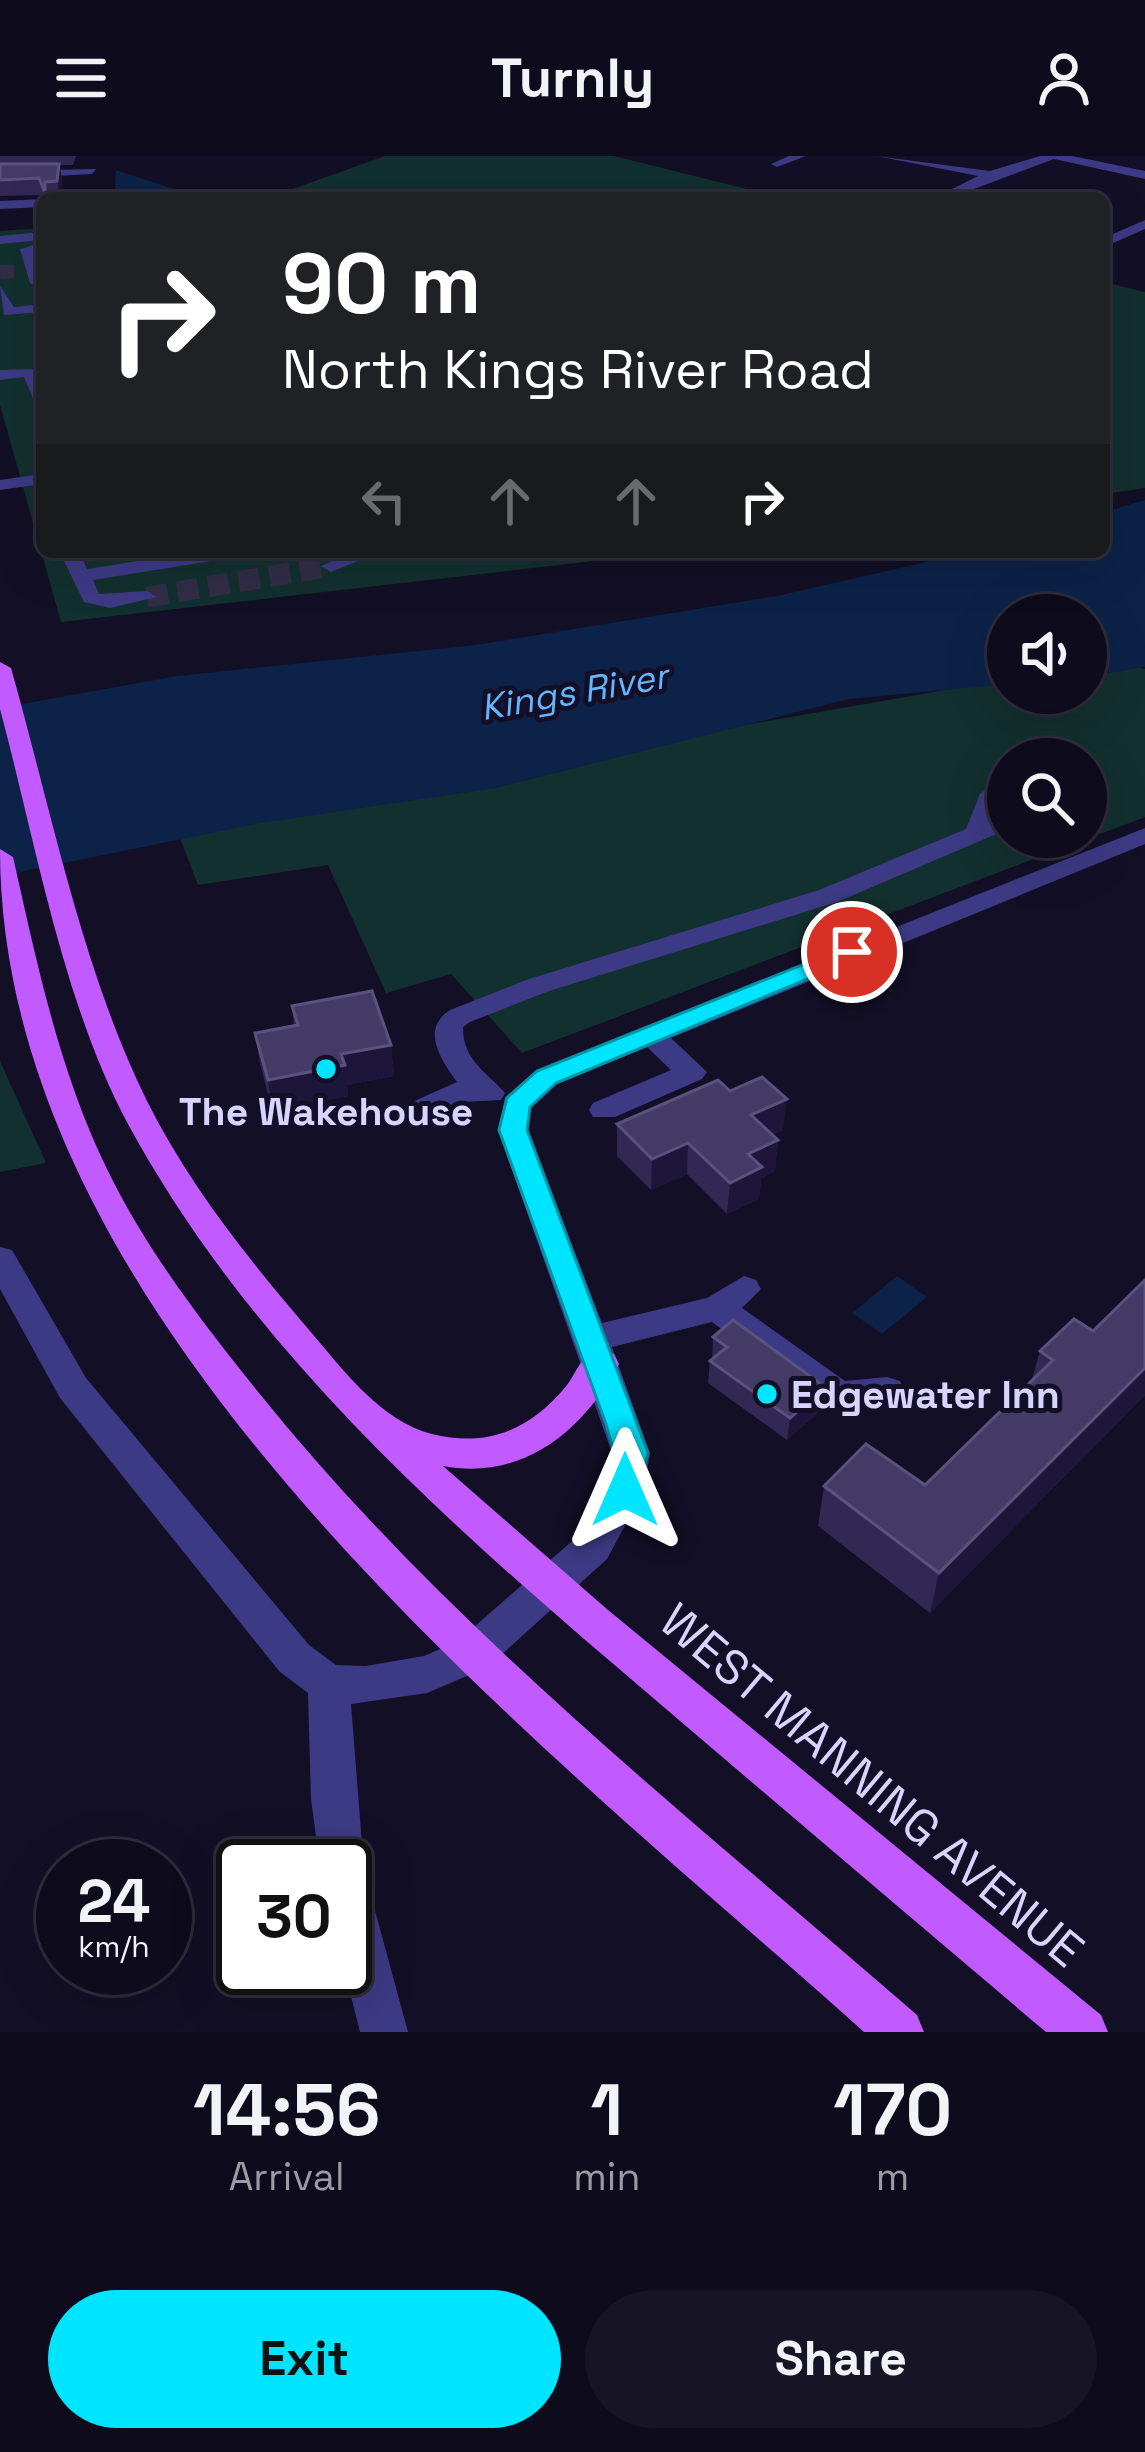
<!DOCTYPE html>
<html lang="en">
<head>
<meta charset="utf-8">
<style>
  body { margin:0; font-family:"Space Grotesk",sans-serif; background:#171425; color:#f1f3f6; height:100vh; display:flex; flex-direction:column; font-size:45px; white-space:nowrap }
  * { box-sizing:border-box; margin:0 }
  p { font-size:39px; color:#9b9ba3 }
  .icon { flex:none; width:66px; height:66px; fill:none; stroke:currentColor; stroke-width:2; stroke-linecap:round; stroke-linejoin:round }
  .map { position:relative; height:1876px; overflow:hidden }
  .drawer { display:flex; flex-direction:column; background:#0e0b1c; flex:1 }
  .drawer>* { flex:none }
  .top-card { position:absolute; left:36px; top:36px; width:1074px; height:366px; border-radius:18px; box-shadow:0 12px 48px #0002,0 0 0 3px #2e2b3b; background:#202124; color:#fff; overflow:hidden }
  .tools { position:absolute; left:987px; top:438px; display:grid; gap:24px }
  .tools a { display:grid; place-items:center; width:120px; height:120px; border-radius:50%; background:#0e0b1c; box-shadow:0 12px 48px #0002,0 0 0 3px #2e2b3b; font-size:60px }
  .speed { position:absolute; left:36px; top:1683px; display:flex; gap:24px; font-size:60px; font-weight:700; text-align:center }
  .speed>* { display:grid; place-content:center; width:156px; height:156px; border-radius:50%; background:#0e0b1c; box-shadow:0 12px 48px #0002,0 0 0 3px #2e2b3b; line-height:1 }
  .speed small { font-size:30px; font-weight:400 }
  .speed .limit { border:6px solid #111; border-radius:18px; background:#fff; color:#111 }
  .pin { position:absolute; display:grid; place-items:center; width:102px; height:102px; color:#fff; margin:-51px; border:6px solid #fff; border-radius:50%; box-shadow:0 3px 12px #0007 }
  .me { position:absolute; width:132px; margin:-66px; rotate:0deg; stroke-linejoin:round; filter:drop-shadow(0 0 9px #0008) }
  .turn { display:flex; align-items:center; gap:42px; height:252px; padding:0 48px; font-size:54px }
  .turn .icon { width:156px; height:156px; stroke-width:2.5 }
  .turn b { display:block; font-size:84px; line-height:102px }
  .lanes { display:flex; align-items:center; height:114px; padding:0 48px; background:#0003; justify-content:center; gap:60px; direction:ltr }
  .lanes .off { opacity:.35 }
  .eta { display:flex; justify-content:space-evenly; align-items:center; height:204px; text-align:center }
  .eta b { font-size:72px; font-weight:800; line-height:84px }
  .primary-button { display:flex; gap:24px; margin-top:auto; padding:24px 48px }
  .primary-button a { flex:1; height:138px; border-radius:72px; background:#00e5ff; color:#111; font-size:48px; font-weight:800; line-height:138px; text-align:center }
  .primary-button a+a { background:#171425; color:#f1f3f6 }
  header { display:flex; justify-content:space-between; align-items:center; height:156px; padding:0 48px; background:#0e0b1c; font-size:54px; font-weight:800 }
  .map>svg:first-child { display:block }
  .green { fill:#12302f; fill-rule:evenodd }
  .water { fill:#0c2248 }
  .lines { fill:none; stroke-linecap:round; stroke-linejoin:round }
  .minor-tunnel-far1 { stroke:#312d47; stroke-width:14; stroke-dasharray:14 6; stroke-linecap:butt }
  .minor-tunnel { stroke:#312d47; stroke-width:21; stroke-dasharray:21 10; stroke-linecap:butt }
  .minor { fill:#3d3a85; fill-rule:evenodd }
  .major { fill:#c25bff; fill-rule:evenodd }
  .wall { fill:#312854 }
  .shaded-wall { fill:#1d163a }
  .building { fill:#433a66; stroke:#5a527e; stroke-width:3 }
  .route { fill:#00e5ff; stroke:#0095a6; stroke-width:3 }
  .poi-dot { fill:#00e5ff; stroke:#130f26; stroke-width:4.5 }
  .labels { text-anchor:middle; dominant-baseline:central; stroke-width:10; stroke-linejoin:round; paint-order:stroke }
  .far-water-label { font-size:36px; font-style:italic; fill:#62b6ff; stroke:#130f26 }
  .poi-label { font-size:39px; font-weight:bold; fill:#d9d4ff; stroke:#130f26 }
  .near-street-label { font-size:48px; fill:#d9d4ff; stroke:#130f26 }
</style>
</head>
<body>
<header><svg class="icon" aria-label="menu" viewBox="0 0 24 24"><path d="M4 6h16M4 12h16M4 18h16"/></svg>Turnly<svg class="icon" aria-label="person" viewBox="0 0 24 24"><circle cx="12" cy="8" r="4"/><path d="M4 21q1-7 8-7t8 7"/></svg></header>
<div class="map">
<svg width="1145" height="1876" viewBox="0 0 1145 1876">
  <rect width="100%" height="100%" fill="#130f26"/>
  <path class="green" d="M385 0H614L783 42H248L290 34Z
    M42 72V396H673L61 466 0 249V75Z
    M1104 126 1145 136V332L1104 338Z
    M1119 503 1145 513V661L522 897 451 818 386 837 328 709 198 729 175 669 1008 523V537H1086V509ZM1008 603H1086V681H1008Z
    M0 905 46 1007 0 1016Z"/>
  <path class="water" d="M116 14 202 42H103V37L115 35Z
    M1145 344V511L1086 521V459H1008V528L849 543 496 632 261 667 0 720V552L177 520 476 489 777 440 970 396H1104V356Z
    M897 1120 927 1141 882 1178 852 1157Z"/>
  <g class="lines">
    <path class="minor-tunnel-far1" d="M0 116 17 115"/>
    <path class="minor-tunnel" d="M147 441 331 410"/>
    <path class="minor" d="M789 0H806L777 11 771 8Z
      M876 0 990 15 1040 0H1072L1145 15V23L1054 3 950 42H934L978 20Z
      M96 13 92 18 0 23V15Z
      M42 43V51L0 53V45Z
      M1145 64V73L1104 91V82Z
      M42 76V84L0 88V80Z
      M42 87V95L34 96 42 130 37 131 30 127 20 93Z
      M0 130 14 151 42 148V156L4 159Z
      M35 213 42 227V250L34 245 24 221 0 224V214Z
      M42 318V328L0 334V324Z
      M70 396H91L83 404 87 413 194 396H240L230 402 93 424 99 438 147 435 157 441 110 452 84 446 63 403Z
      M352 396H380L331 416 321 410Z
      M1086 616 1094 618 1103 633 1086 644Z
      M1008 617V638L995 661 1008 657V673L837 746 549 835 470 866 463 871C463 905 486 915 505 937L501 944 462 946 412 968 397 958 401 951 457 926C441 904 420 873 450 854L529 823 819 734 966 673 980 638Z
      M1145 672V688L671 882 707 916 702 923 615 961H593L589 954 593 947 671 914 647 891 557 928 531 951 528 974 602 1167 707 1142 744 1120 756 1124 761 1133 742 1152 845 1225 887 1221 900 1225 905 1235 900 1245C878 1252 848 1257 826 1250L712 1166 612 1191 650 1297 644 1334 607 1403 488 1511 427 1537 351 1548 364 1714 408 1876H360L344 1812 345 1710H320L311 1643 308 1537 279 1515 60 1242 0 1133V1091L12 1094 86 1222 309 1489 336 1509 366 1510 424 1500 458 1485 579 1379 606 1332 612 1297 498 974 505 941 537 914Z"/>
    <path class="major" d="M0 506 11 512C51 653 82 814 147 945 189 1029 249 1104 310 1175 343 1214 381 1265 432 1278 489 1292 531 1273 567 1229 574 1220 579 1206 588 1199 596 1193 605 1196 614 1198L619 1208C583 1275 523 1325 443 1310L608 1454 1101 1859 1108 1876H1046C917 1767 788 1657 659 1547 459 1377 255 1202 128 968 62 845 36 687 0 553Z
      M0 693 13 701C37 807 59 915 107 1013 146 1094 203 1167 259 1237 449 1473 690 1661 917 1859L924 1876H864C538 1584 0 1172 0 693Z"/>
  </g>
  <path class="wall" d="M0 0H76L73 9H60L62 24 60 42H43L42 39 0 40Z
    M292 850 391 889 394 920 347 929 348 940 272 955 260 907 255 877 294 870Z
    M730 935 783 974 772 979 778 984 775 1015 761 1022 759 1043 727 1058 687 1018 651 1034 617 1000V968Z
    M1145 1124V1239L930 1457 818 1370 824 1330 925 1329 1031 1226 1040 1195 1093 1175Z
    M713 1181 822 1253 787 1284 708 1227 710 1205 712 1203Z"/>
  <path class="shaded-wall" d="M59 8 62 24 60 42 57 25Z
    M391 889 394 920 347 929 348 940 272 955 268 924 341 898Z
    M787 943 783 974 748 990 751 959Z
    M778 984 775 1015 761 1022 759 1043 727 1058 730 1027 748 998Z
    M688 987 687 1018 651 1034 652 1003Z
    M1145 1212V1239L930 1457 939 1417Z
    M825 1231 822 1253 787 1284 790 1262Z"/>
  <path class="building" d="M0 8H59L57 25 45 26V37L39 22 0 24Z
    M372 835 391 889 341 898 345 909 268 924 255 877 298 869 292 850Z
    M762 921 787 943 751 959 778 984 748 998 762 1011 730 1027 688 987 652 1003 617 968 718 924 730 935Z
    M1145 1124V1212L939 1417 824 1330 866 1288 925 1329 1053 1204 1040 1195 1074 1163 1093 1175Z
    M733 1164 825 1231 790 1262 710 1205 727 1191 713 1181Z"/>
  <path class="route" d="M852 789 864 796 861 801 556 927 530 951 527 974 648 1297 637 1344 625 1348 613 1344 608 1334 614 1297 606 1268 499 974 507 942 537 915Z"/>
  <g class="poi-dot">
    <circle cx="326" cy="913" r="12"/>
    <circle cx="767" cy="1238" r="12"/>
  </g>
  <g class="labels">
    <g class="far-water-label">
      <text transform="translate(574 536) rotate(-10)">Kings River</text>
    </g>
    <g class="poi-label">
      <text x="326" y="955">The Wakehouse</text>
      <text x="791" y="1238" text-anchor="start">Edgewater Inn</text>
    </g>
    <g class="near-street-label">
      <text transform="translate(872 1629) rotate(40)">WEST MANNING AVENUE</text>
    </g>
  </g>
</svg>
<div class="tools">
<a><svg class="icon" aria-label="sound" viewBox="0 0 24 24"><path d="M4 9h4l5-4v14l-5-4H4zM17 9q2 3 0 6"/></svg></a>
<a><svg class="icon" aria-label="search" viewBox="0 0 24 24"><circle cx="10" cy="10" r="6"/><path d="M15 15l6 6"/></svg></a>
</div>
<div class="speed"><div>24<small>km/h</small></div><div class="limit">30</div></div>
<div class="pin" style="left:852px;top:796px;background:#d93025"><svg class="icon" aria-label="arrive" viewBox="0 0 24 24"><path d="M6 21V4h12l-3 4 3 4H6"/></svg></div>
<svg class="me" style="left:625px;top:1334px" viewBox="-20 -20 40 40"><path d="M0-17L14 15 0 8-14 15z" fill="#00e5ff" stroke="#fff" stroke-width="4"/></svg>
<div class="top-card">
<div class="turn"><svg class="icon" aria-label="right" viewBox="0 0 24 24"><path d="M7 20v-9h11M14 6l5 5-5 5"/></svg><div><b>90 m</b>North Kings River Road</div></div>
<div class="lanes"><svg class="icon off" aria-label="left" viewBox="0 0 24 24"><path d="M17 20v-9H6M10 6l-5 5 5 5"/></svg><svg class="icon off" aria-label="ahead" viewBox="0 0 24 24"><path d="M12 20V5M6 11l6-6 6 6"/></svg><svg class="icon off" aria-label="ahead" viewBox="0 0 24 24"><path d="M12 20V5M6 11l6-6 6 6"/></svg><svg class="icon" aria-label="right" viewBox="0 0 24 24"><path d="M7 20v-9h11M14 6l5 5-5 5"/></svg></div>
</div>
</div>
<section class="drawer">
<div class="eta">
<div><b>14:56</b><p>Arrival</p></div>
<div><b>1</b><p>min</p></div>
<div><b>170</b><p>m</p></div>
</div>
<div class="primary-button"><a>Exit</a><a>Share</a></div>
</section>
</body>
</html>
